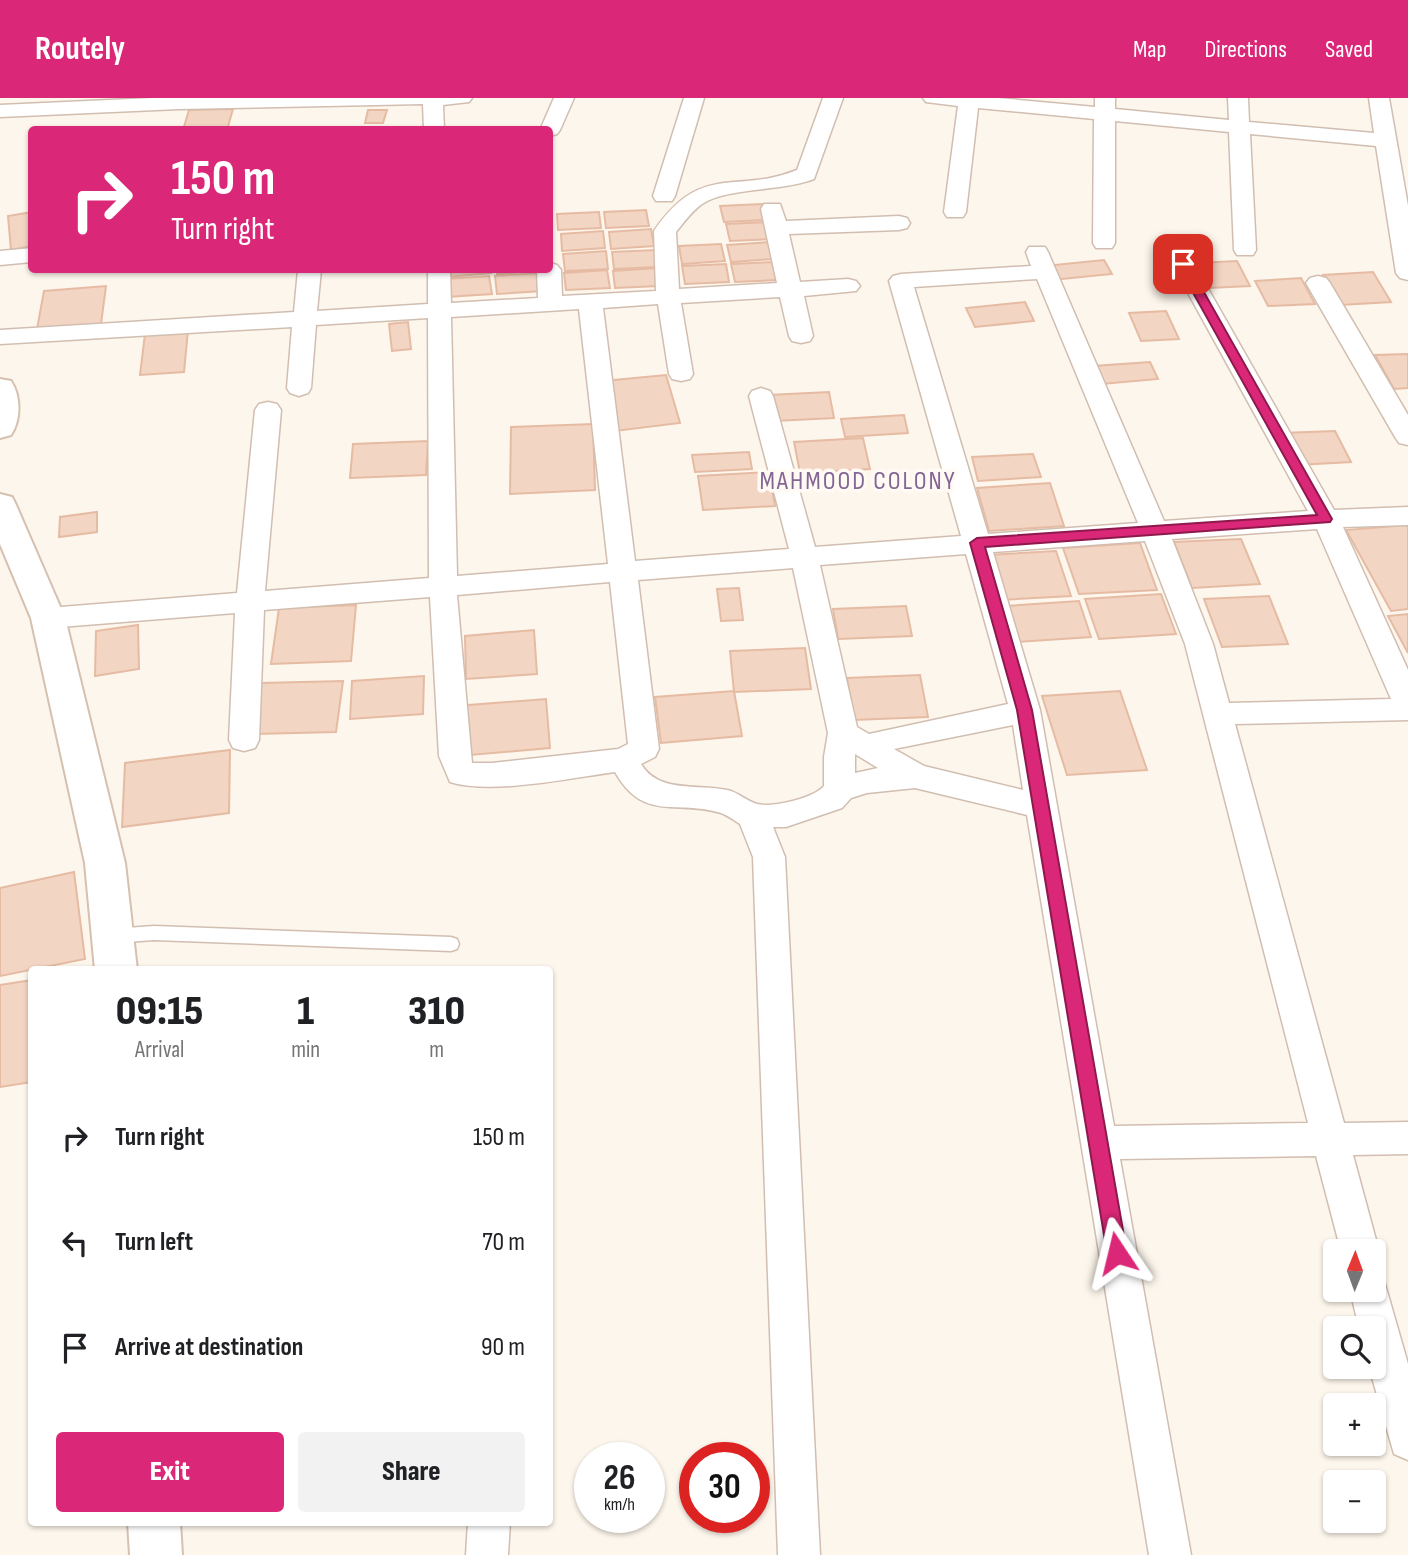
<!DOCTYPE html>
<html lang="en">
<head>
<meta charset="utf-8">
<style>
  body { margin:0; font-family:"Sofia Sans Condensed",sans-serif; background:#f2f2f2; color:#202124; height:100vh; display:flex; flex-direction:column; font-size:26px; white-space:nowrap }
  * { box-sizing:border-box; margin:0 }
  p { font-size:23px; color:#757577 }
  .icon { flex:none; width:38px; height:38px; fill:none; stroke:currentColor; stroke-width:2; stroke-linecap:round; stroke-linejoin:round }
  .map { position:relative; flex:1; overflow:hidden }
  .side { position:absolute; left:28px; top:868px; width:525px; height:560px; display:flex; flex-direction:column; background:#fff; border-radius:7px; box-shadow:0 2px 5px #0004 }
  .side>* { flex:none }
  .banner { position:absolute; left:28px; top:28px; width:525px; height:147px; border-radius:7px; box-shadow:0 2px 5px #0004; background:#db2777; color:#fff; overflow:hidden }
  .needle { width:46px; rotate:1deg }
  .buttons { position:absolute; left:1323px; top:1141px; display:grid; gap:14px }
  .buttons a { display:grid; place-items:center; width:63px; height:63px; border-radius:7px; background:#fff; box-shadow:0 2px 5px #0004; font-size:35px }
  .speed { position:absolute; left:574px; top:1344px; display:flex; gap:14px; font-size:35px; font-weight:700; text-align:center }
  .speed>* { display:grid; place-content:center; width:91px; height:91px; border-radius:50%; background:#fff; box-shadow:0 2px 5px #0004; line-height:1 }
  .speed small { font-size:18px; font-weight:400 }
  .speed .limit { border:10px solid #d22; background:#fff; color:#111 }
  .pin { position:absolute; display:grid; place-items:center; width:60px; height:60px; color:#fff; margin:-30px; border-radius:14px; box-shadow:0 4px 10px #0006 }
  .me { position:absolute; width:77px; margin:-38px; rotate:350deg; stroke-linejoin:round; filter:drop-shadow(0 0 5px #0008) }
  .turn { display:flex; align-items:center; gap:24px; height:147px; padding:0 28px; font-size:32px }
  .turn .icon { width:91px; height:91px; stroke-width:2.5 }
  .turn b { display:block; font-size:49px; line-height:60px }
  .eta { display:flex; justify-content:space-evenly; align-items:center; height:119px; text-align:center }
  .eta b { font-size:42px; font-weight:800; line-height:49px }
  .primary-button { display:flex; gap:14px; margin-top:auto; padding:14px 28px }
  .primary-button a { flex:1; height:80px; border-radius:7px; background:#db2777; color:#fff; font-size:28px; font-weight:800; line-height:80px; text-align:center }
  .primary-button a+a { background:#f2f2f2; color:#202124 }
  ul { padding:0; list-style:none }
  li { display:flex; align-items:center; gap:21px; height:105px; padding:0 28px }
  li div { flex:1 }
  li b { display:block; font-size:26px }
  li em { font-style:normal }
  header { display:flex; align-items:center; gap:42px; box-sizing:border-box; height:98px; padding:0 35px; background:#db2777; color:#fff }
  header strong { font-size:33px }
  nav { display:flex; gap:38px; margin-inline-start:auto; font-size:24px }
  .map>svg:first-child { display:block }
  .building { fill:#f3d5c3; stroke:#e6bba3; stroke-width:2 }
  .lines { fill:none; stroke-linecap:round; stroke-linejoin:round }
  .lane-casing { stroke:#d1beb0; stroke-width:3 }
  .street-casing { stroke:#d1beb0; stroke-width:3 }
  .secondary-casing { stroke:#d6c0b0; stroke-width:4 }
  .lane { fill:#fff; fill-rule:evenodd }
  .street { fill:#fff; fill-rule:evenodd }
  .secondary { fill:#fff; fill-rule:evenodd }
  .route { fill:#db2777; stroke:#8e194d; stroke-width:2 }
  .labels { text-anchor:middle; dominant-baseline:central; stroke-width:7; stroke-linejoin:round; paint-order:stroke }
  .neighbourhood-label { font-size:26px; letter-spacing:2px; fill:#846695; stroke:#fffaf3 }
</style>
</head>
<body>
<header>
<strong>Routely</strong>
<nav><a>Map</a><a>Directions</a><a>Saved</a></nav>
</header>
<div class="map">
<svg width="1408" height="1457" viewBox="0 0 1408 1457">
  <rect width="100%" height="100%" fill="#fdf6ec"/>
  <path class="building" d="M233 11 227 32H183L189 12Z
    M368 12H387L383 25H365Z
    M762 106 765 122 724 124 720 108Z
    M646 112 649 128 606 130 604 114Z
    M32 114V148L11 152 8 118Z
    M599 114 601 130 558 132 557 116Z
    M768 124 772 141 730 143 726 126Z
    M651 131 654 148 611 151 609 134Z
    M603 133 605 150 562 153 561 136Z
    M770 144 774 161 731 164 727 147Z
    M721 146 725 163 682 166 679 148Z
    M655 152 657 169 614 171 612 154Z
    M606 153 608 171 565 173 563 156Z
    M1104 162 1112 176 1052 182 1044 168Z
    M1237 163 1250 188 1209 190 1197 165Z
    M774 164 778 182 735 184 731 166Z
    M726 166 729 184 685 186 682 168Z
    M657 170 659 188 615 190 613 173Z
    M447 172H491V175L448 179Z
    M497 172H541L497 176Z
    M607 172 610 190 566 192 564 175Z
    M1373 174 1391 204 1340 207 1323 177Z
    M539 175 542 193 497 196 495 178Z
    M489 178 492 196 447 199 446 181Z
    M1301 180 1315 206 1268 208 1255 183Z
    M106 188 101 226 37 231 44 193Z
    M1025 204 1034 223 975 229 966 210Z
    M1166 213 1179 241 1141 243 1129 215Z
    M408 224 411 251 392 253 389 226Z
    M188 232 184 274 140 277 145 236Z
    M1408 256V290L1394 291 1375 257Z
    M1150 264 1158 281 1102 286 1094 268Z
    M666 277 680 325 615 333 604 283Z
    M829 294 834 320 774 323 769 297Z
    M904 317 908 335 845 339 841 321Z
    M593 326 595 392 510 396 511 329Z
    M1335 333 1351 364 1297 367 1282 335Z
    M863 340 870 371 800 375 794 344Z
    M428 343 426 377 350 380 353 346Z
    M749 354 752 371 695 374 692 357Z
    M1033 356 1041 379 978 383 972 359Z
    M769 374 775 408 703 412 698 378Z
    M1050 385 1064 428 989 433 977 390Z
    M97 414V434L59 439 60 419Z
    M1408 427V511L1391 513 1346 432Z
    M1241 441 1260 486 1192 490 1174 444Z
    M1140 445 1157 492 1079 496 1063 450Z
    M1056 453 1071 498 1000 502 988 457Z
    M739 490 743 522 721 523 717 491Z
    M1161 496 1176 536 1099 541 1085 501Z
    M1269 498 1288 546 1222 549 1204 501Z
    M1079 503 1091 539 1017 544 1006 508Z
    M356 507 351 563 271 566 279 510Z
    M906 508 912 538 838 541 833 511Z
    M1408 516V555L1388 518Z
    M138 527 139 571 95 578 96 533Z
    M534 532 537 576 466 581 465 538Z
    M805 550 811 591 734 594 730 553Z
    M920 577 928 619 854 622 847 580Z
    M424 578 423 616 350 621 352 583Z
    M343 583 336 634 252 636 261 585Z
    M734 593 742 638 661 645 655 599Z
    M1120 593 1147 672 1067 677 1042 598Z
    M546 601 550 650 458 658 456 608Z
    M230 652 229 715 122 729 125 665Z
    M74 774 85 861 0 878V790Z
    M32 882V984L0 989V887Z"/>
  <g class="lines">
    <defs>
      <path id="lane" d="M154 828 451 839 457 841 459 846 457 851 451 853 154 842 112 845 106 843 104 838 106 833 112 831Z"/>
      <path id="street" d="M153 0H472L469 4 443 7 444 32H424L423 6 179 11 0 19V7Z
        M554 0H574L560 32 557 36 550 38V32H540Z
        M684 0H704L675 98 672 103H656L653 98Z
        M823 0H843L814 81C780 94 727 89 702 106 692 113 684 124 676 134L679 191 777 185 761 111 764 106H780L786 123 899 118 907 120 910 125 907 130 899 132 789 136 800 184 848 181 856 183 860 188 856 193 804 198 813 238 810 243 801 245 792 243 789 238 780 199 681 205 693 276 690 281 681 283 672 281 669 276 658 206 603 210 635 463 789 451 749 298 752 293 761 290 770 293 773 298 815 449 961 438 889 183 893 178 901 176 1031 168 1026 154 1029 149H1045L1048 154 1164 423 1308 413 1172 166 1175 161H1191L1194 166 1334 412 1408 409V427L1343 429 1408 572V622L1235 626 1344 1025 1408 1024V1056L1353 1057 1379 1153 1374 1165V1153H1341L1316 1058 1120 1061 1191 1457H1149L1027 717 915 690 867 695 851 700 842 710 786 729H773L785 759 820 1457H778L753 759 740 726C734 722 727 717 721 715 676 701 644 725 615 674 570 680 492 697 450 684L439 658 430 499 264 512 259 642 255 650 244 653 233 650 229 642 235 515 48 530 38 527 34 520 38 513 48 510 237 495 255 312 259 306 268 304 277 306 281 312 265 493 429 480 428 220 316 227 311 290 308 295 299 298 290 295 287 290 292 229 0 246V232L294 214 298 172H321L317 213 428 206V172H450L451 205 538 200 537 172H550V165L557 167 561 172 562 198 656 193 654 133C702 63 735 97 797 72ZM1037 181 1138 425 988 436 914 189ZM579 211 608 466 457 478 451 219ZM1317 431 1391 601 1229 605 1213 546 1172 441ZM1145 443 1185 546 1308 1025 1114 1028 1040 612 993 454ZM966 456 1008 606 869 636 857 629 820 467ZM793 470 828 635 824 659V688C814 700 773 710 757 706 746 703 738 694 727 692 698 686 658 695 641 666L655 659 659 651 638 482ZM610 484 628 646 618 651 492 665H472L457 497ZM1013 627 1023 692 924 668 894 651ZM855 656 878 670 855 675Z
        M923 0H998L1095 9V0H1115V11L1229 22 1228 0H1248L1249 24 1374 35 1369 0H1389L1408 108V182L1400 180 1396 175 1376 48 1250 36 1256 152 1253 157H1237L1234 152 1229 34 1115 23V145L1112 150H1096L1093 145 1094 21 978 10 966 114 963 119H947L944 114 958 8 926 4Z
        M32 150V164L0 167V153Z
        M1318 178 1326 180 1330 185 1408 317V347L1399 345 1395 339 1306 185 1310 180Z
        M1374 1176 1383 1179 1408 1266V1362L1394 1356 1369 1269H1374V1230H1359L1350 1192H1374Z
        M468 1424H510L508 1457H466Z"/>
      <path id="secondary" d="M0 281 11 283C21 298 21 322 11 337L0 340Z
        M0 396 12 399 16 407 65 520 125 765 137 872H95L85 765 31 520 0 446Z
        M128 1424H180L182 1457H130Z"/>
    </defs>
    <use href="#lane" class="lane-casing"/>
    <use href="#street" class="street-casing"/>
    <use href="#secondary" class="secondary-casing"/>
    <use href="#lane" class="lane"/>
    <use href="#street" class="street"/>
    <use href="#secondary" class="secondary"/>
  </g>
  <path class="route" d="M1183 163 1188 166 1332 421 1330 424 985 449 1032 612 1127 1155 1124 1161 1117 1164 1110 1161 1107 1155 1017 612 970 445 977 440 1317 417 1177 166Z"/>
  <g class="labels">
    <g class="neighbourhood-label">
      <text x="858" y="383">MAHMOOD COLONY</text>
    </g>
  </g>
</svg>
<div class="buttons">
<a><svg class="needle" viewBox="-14 -14 28 28"><path d="M0-13l5 13h-10z" fill="#e53935"/><path d="M0 13l5-13h-10z" fill="#757577"/></svg></a>
<a><svg class="icon" aria-label="search" viewBox="0 0 24 24"><circle cx="10" cy="10" r="6"/><path d="M15 15l6 6"/></svg></a>
<a>+</a>
<a>−</a>
</div>
<div class="speed"><div>26<small>km/h</small></div><div class="limit">30</div></div>
<div class="pin" style="left:1183px;top:166px;background:#d93025"><svg class="icon" aria-label="arrive" viewBox="0 0 24 24"><path d="M6 21V4h12l-3 4 3 4H6"/></svg></div>
<svg class="me" style="left:1117px;top:1155px" viewBox="-20 -20 40 40"><path d="M0-17L14 15 0 8-14 15z" fill="#db2777" stroke="#fff" stroke-width="4"/></svg>
<div class="banner">
<div class="turn"><svg class="icon" aria-label="right" viewBox="0 0 24 24"><path d="M7 20v-9h11M14 6l5 5-5 5"/></svg><div><b>150 m</b>Turn right</div></div>
</div>
<section class="side">
<div class="eta">
<div><b>09:15</b><p>Arrival</p></div>
<div><b>1</b><p>min</p></div>
<div><b>310</b><p>m</p></div>
</div>
<ul>
<li><svg class="icon" aria-label="right" viewBox="0 0 24 24"><path d="M7 20v-9h11M14 6l5 5-5 5"/></svg><div><b>Turn right</b></div><em>150 m</em></li>
<li><svg class="icon" aria-label="left" viewBox="0 0 24 24"><path d="M17 20v-9H6M10 6l-5 5 5 5"/></svg><div><b>Turn left</b></div><em>70 m</em></li>
<li><svg class="icon" aria-label="arrive" viewBox="0 0 24 24"><path d="M6 21V4h12l-3 4 3 4H6"/></svg><div><b>Arrive at destination</b></div><em>90 m</em></li>
</ul>
<div class="primary-button"><a>Exit</a><a>Share</a></div>
</section>
</div>
</body>
</html>
